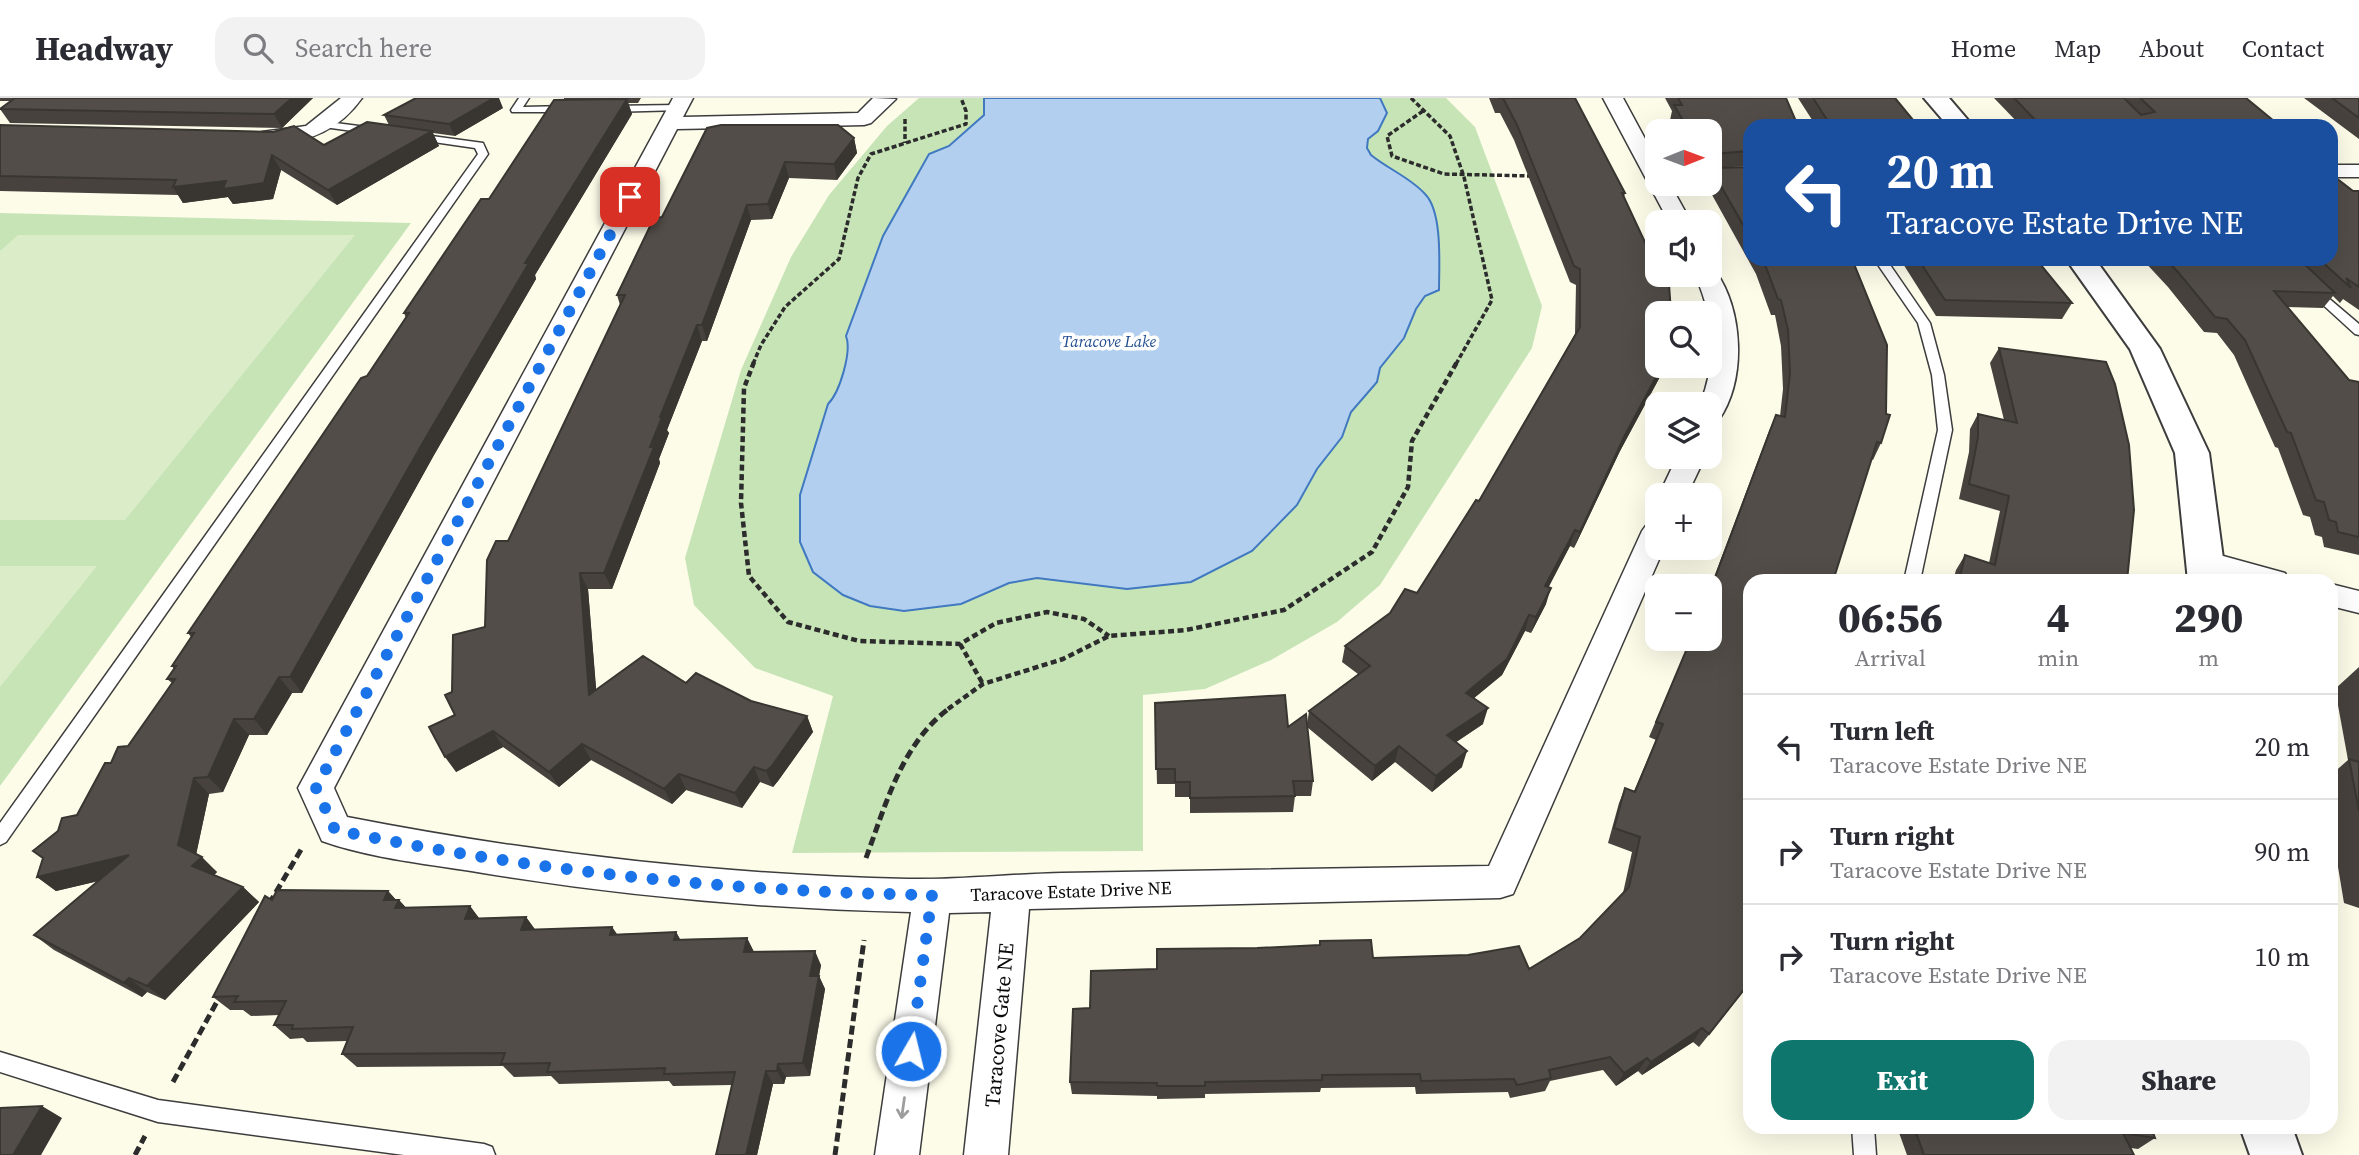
<!DOCTYPE html>
<html lang="en">
<head>
<meta charset="utf-8">
<style>
  body { margin:0; font-family:"Source Serif 4",serif; background:#f2f2f3; color:#2b2b33; height:100vh; display:flex; flex-direction:column; font-size:26px; white-space:nowrap }
  * { box-sizing:border-box; margin:0 }
  p { font-size:23px; color:#7c7c81 }
  .icon { flex:none; width:38px; height:38px; fill:none; stroke:currentColor; stroke-width:2; stroke-linecap:round; stroke-linejoin:round }
  .map { position:relative; flex:1; overflow:hidden }
  .sheet { position:absolute; left:1743px; top:476px; width:595px; height:560px; display:flex; flex-direction:column; background:#fff; border-radius:21px; box-shadow:0 7px 28px #0002 }
  .sheet>* { flex:none }
  .top-card { position:absolute; left:1743px; top:21px; width:595px; height:147px; border-radius:21px; box-shadow:0 7px 28px #0002; background:#1a4fa0; color:#fff; overflow:hidden }
  .needle { width:46px; rotate:89deg }
  .buttons { position:absolute; left:1645px; top:21px; display:grid; gap:14px }
  .buttons a { display:grid; place-items:center; width:77px; height:77px; border-radius:14px; background:#fff; box-shadow:0 7px 28px #0002; font-size:35px }
  .pin { position:absolute; display:grid; place-items:center; width:60px; height:60px; color:#fff; margin:-30px; border-radius:14px; box-shadow:0 4px 10px #0006 }
  .me { position:absolute; width:77px; margin:-38px; rotate:8deg; stroke-linejoin:round; filter:drop-shadow(0 0 5px #0008) }
  .turn { display:flex; align-items:center; gap:24px; height:147px; padding:0 28px; font-size:32px }
  .turn .icon { width:91px; height:91px; stroke-width:2.5 }
  .turn b { display:block; font-size:49px; line-height:60px }
  .eta { display:flex; justify-content:space-evenly; align-items:center; height:119px; text-align:center }
  .eta b { font-size:42px; font-weight:800; line-height:49px }
  .primary-button { display:flex; gap:14px; margin-top:auto; padding:14px 28px }
  .primary-button a { flex:1; height:80px; border-radius:21px; background:#0f766e; color:#fff; font-size:28px; font-weight:800; line-height:80px; text-align:center }
  .primary-button a+a { background:#f2f2f3; color:#2b2b33 }
  ul { padding:0; list-style:none }
  li { display:flex; align-items:center; gap:21px; height:105px; padding:0 28px; border-top:2px solid #e1e1e2 }
  li div { flex:1 }
  li b { display:block; font-size:26px }
  li em { font-style:normal }
  header { display:flex; align-items:center; gap:42px; box-sizing:border-box; height:98px; padding:0 35px; background:#fff; border-bottom:2px solid #e1e1e2 }
  header strong { font-size:33px }
  nav { display:flex; gap:38px; margin-inline-start:auto; font-size:24px }
  .search { width:490px; height:63px; background:#f2f2f3; display:flex; align-items:center; gap:18px; box-sizing:border-box; padding:0 24px; border-radius:21px; color:#7c7c81; font-size:26px }
  .map>svg:first-child { display:block }
  .green { fill:#c7e4b7 }
  .pitch { fill:#daecc8 }
  .water { fill:#b2cff0; stroke:#4079c0; stroke-width:2 }
  .lines { fill:none; stroke-linecap:round; stroke-linejoin:round }
  .service-casing { stroke:#3d3d3d; stroke-width:3 }
  .minor-casing { stroke:#3d3d3d; stroke-width:3 }
  .tertiary-casing { stroke:#3d3d3d; stroke-width:4 }
  .path-far2 { stroke:#2c2c2c; stroke-width:3.5; stroke-dasharray:5 2.5; stroke-linecap:butt }
  .path-far1 { stroke:#2c2c2c; stroke-width:4.5; stroke-dasharray:6 3.5; stroke-linecap:butt }
  .path { stroke:#2c2c2c; stroke-width:5; stroke-dasharray:9 4.5; stroke-linecap:butt }
  .service { fill:#fff; fill-rule:evenodd }
  .minor { fill:#fff; fill-rule:evenodd }
  .tertiary { fill:#fff; fill-rule:evenodd }
  .wall { fill:#47423e }
  .shaded-wall { fill:#393632 }
  .building { fill:#524d48; stroke:#393632; stroke-width:2 }
  .oneway { stroke:#9d9d9d }
  .route { stroke:#1a73e8; stroke-width:12; stroke-dasharray:0 21.6 }
  .labels { text-anchor:middle; dominant-baseline:central; stroke-width:7; stroke-linejoin:round; paint-order:stroke }
  .far-water-label { font-size:16px; font-style:italic; fill:#204d90; stroke:#fff }
  .street-label { font-size:18px; fill:#0a0a0a; stroke:#fff }
  .near-street-label { font-size:21px; fill:#0a0a0a; stroke:#fff }
</style>
</head>
<body>
<header>
<strong>Headway</strong>
<div class="search"><svg class="icon" aria-label="search" viewBox="0 0 24 24"><circle cx="10" cy="10" r="6"/><path d="M15 15l6 6"/></svg>Search here</div>
<nav><a>Home</a><a>Map</a><a>About</a><a>Contact</a></nav>
</header>
<div class="map">
<svg width="2359" height="1057" viewBox="0 0 2359 1057">
  <rect width="100%" height="100%" fill="#fdfce9"/>
  <path class="green" d="M919 0H1446L1475 29 1542 208 1532 250 1380 487 1337 524 1271 562 1205 591 1143 597V753L792 755 833 598 755 570 694 507 685 460 741 272 791 159 829 97 887 28Z
    M0 115 411 125 0 688Z"/>
  <path class="pitch" d="M18 137H355L125 422H0V153Z
    M0 468H97L0 589Z"/>
  <path class="water" d="M984 0H1380L1387 15 1378 33 1368 41 1367 50 1371 57C1388 71 1411 80 1425 96 1443 114 1439 168 1439 192L1425 198 1416 211 1404 240 1380 270 1377 284 1351 314 1342 339 1317 371 1297 407 1252 453 1191 484 1127 491 1037 480 1009 485 961 506 904 513 870 508 843 497 813 474 800 444V397L828 306C840 294 852 253 846 238L883 138 929 56 949 48 984 17Z"/>
  <g class="lines">
    <defs>
      <path id="service" d="M519 0H529L523 9 569 8 574 11 569 14H512L511 12Z
        M678 7 683 10 682 12 609 14 604 11 609 8Z
        M328 24 374 30 379 33 374 36 324 29V25Z
        M417 36 483 45 488 56 6 744 0 747V725L478 56 475 50 413 41V37Z
        M1874 161H1886L1930 225 1944 277 1952 332 1920 483H1904L1938 332 1932 277 1918 225Z
        M2313 187 2359 226V237L2355 236 2309 194V188Z
        M0 954 158 1002 484 1046 492 1049 495 1057H404L158 1024 0 974Z
        M1852 1029H1874L1876 1057H1854Z"/>
      <path id="minor" d="M341 0H362C340 31 309 45 271 46 263 46 257 47 252 40L262 34 306 28Z
        M673 0H693L683 19 858 15 873 0 896 1 871 25 864 27 677 31 334 690 347 719C532 755 719 777 908 781 959 782 1011 776 1062 775 1205 773 1347 770 1489 768L1642 433 1647 426 1657 423V450H1664L1513 796 1500 800 1029 811 1008 1057H964L991 814 949 815 919 1057H875L911 814C768 811 625 798 483 775 430 766 373 761 322 743L298 690Z
        M1603 0H1623L1657 63V86H1670L1691 124H1669Z
        M2331 67H2359V79H2331Z
        M1710 171 1715 172C1743 212 1747 280 1719 322L1710 324V306H1700C1718 262 1714 219 1695 177H1710Z
        M1677 359H1705L1687 397H1659Z
        M2205 453 2285 475 2289 483H2235L2194 472 2190 464 2194 456Z
        M2331 486 2359 493V515L2331 508Z"/>
      <path id="tertiary" d="M1924 0H1949L1973 28H1948Z
        M2066 161H2095L2160 251 2209 355 2226 483H2188L2175 355 2130 251Z
        M2240 1029H2292L2302 1057H2250Z"/>
    </defs>
    <use href="#service" class="service-casing"/>
    <use href="#minor" class="minor-casing"/>
    <use href="#tertiary" class="tertiary-casing"/>
    <path class="path-far2" d="M1411 0 1450 38 1464 79 1492 202 1456 266
      M1423 13 1387 38 1392 58 1444 76 1532 78
      M905 21V45
      M753 266 761 247 785 209 839 161 858 80 871 56 966 26V13L961 0"/>
    <path class="path-far1" d="M754 264 744 290 741 405 749 478 788 524 859 543 960 546 996 525 1047 514 1084 521 1109 538
      M960 546 983 586
      M948 611 983 586 1063 561 1109 538 1186 532 1284 512 1372 454 1408 389 1412 343 1457 264"/>
    <path class="path" d="M866 760C886 706 902 644 951 609
      M269 806 302 750
      M173 984 219 900
      M135 1057 145 1038
      M835 1057 864 842"/>
    <use href="#service" class="service"/>
    <use href="#minor" class="minor"/>
    <use href="#tertiary" class="tertiary"/>
  </g>
  <path class="wall" d="M0 0H313L282 30 10 25 0 11 11 3H0Z
    M564 0H641L638 5H628L632 16 535 177 536 181 434 357 302 595H292L267 637H249L223 694 209 696 196 756 217 774 214 777 243 789 259 804 165 902 147 894 142 899 54 852 34 837 98 783 56 793 37 779 43 761 33 753 77 717 111 665 128 648 172 585 167 581 174 571 172 568 191 539 188 535 367 278 406 220 404 215 564 2Z
    M1489 0H1575L1625 95 1624 99 1657 268H1664L1662 275 1620 353 1574 450 1570 448 1548 489 1546 506 1531 535 1525 533 1502 577 1474 600 1483 626 1456 644 1462 669 1432 694 1395 664 1372 683 1307 629 1313 683 1311 698H1295L1293 714 1190 715V699H1175V686H1157L1155 605 1288 629 1307 627 1309 613 1358 576 1342 564 1345 548 1417 495 1479 403 1575 236 1576 187 1570 184 1514 42 1500 15H1495Z
    M1665 0H1786L1750 28V68L1715 70 1750 69V161H1852L1881 345 1873 362 1871 361 1750 483V885L1699 949 1693 944 1642 977 1638 973 1616 988 1603 972 1550 983 1545 993 1510 1000 1508 994 1416 996 1415 989 1321 990 1320 994 1205 996V1000L1157 1001V998L1072 996 1070 984 1090 910 1157 871 1257 850 1319 847 1320 843 1373 860 1529 871 1580 840 1623 795 1632 754 1608 745 1619 705 1625 690 1634 693 1656 642 1649 639 1691 541H1710V490L1769 333 1776 317 1780 318 1783 291 1781 248 1775 217H1771L1756 176 1706 86H1710V33H1676L1670 22 1672 13Z
    M1798 0H1895L1918 28H1816Z
    M1994 0H2246L2280 28H2021Z
    M2304 0H2359V41Z
    M503 10 455 38 433 35 439 48 337 107 281 72 273 101 233 106 228 99 183 105 178 97 0 93V27L324 47 389 27 384 17Z
    M707 30 854 40 857 55 837 82 789 80 772 121 751 122 707 243H702L667 332 669 335 659 361 660 365 612 491H588L596 592 686 585 807 618 813 634 778 683 773 689 760 684 742 710 686 692 672 706 591 662 559 689 503 649 456 674 455 617 452 594 485 529 620 207 617 197 662 119Z
    M2353 93H2359V212L2343 201 2340 205 2333 198 2323 210 2287 209 2349 282 2359 284V457L2324 449 2322 439 2315 437 2310 419 2303 417 2278 350 2275 349 2234 257 2217 235 2204 234 2168 189 2142 161H2331Z
    M1900 161H2036L2072 205 2062 221 1936 218Z
    M1999 250 2127 483H1953L1956 472 1965 457 1989 465 2000 413 1959 401 1969 354 1970 331 1978 316 2004 322 1990 265Z
    M2359 569V810L2344 805 2331 727V677L2348 662 2335 591Z
    M388 793 396 802H399L406 810 470 808 479 820 526 819 535 832 612 829 617 836 676 834 680 841 747 840 754 854 821 867 819 878 825 891 810 978 786 979 784 986H773L757 1057H716L732 987 673 988 669 983 559 986 551 978 514 979 503 968 357 969 342 956 347 943 307 944 303 940 290 941 274 927 279 917 251 918 243 912H230L213 899 272 802Z
    M1897 1029H2151L2155 1040 2138 1051 2131 1050 2134 1057H1907Z"/>
  <path class="shaded-wall" d="M292 0H313L282 30 274 16Z
    M494 0H499L503 10 455 38 449 26Z
    M627 1 632 16 535 177 536 181 434 357 302 595 290 579 525 165Z
    M432 33 439 48 337 107 328 92Z
    M854 40 857 55 837 82 834 66Z
    M272 57 281 72 273 101 233 106 228 99 183 105 173 89Z
    M785 64 789 80 772 121 768 106Z
    M747 107 751 122 707 243 702 227Z
    M697 227 702 243 667 332 669 335 659 361 660 365 612 491 604 475 650 349 660 319Z
    M1662 268H1664L1662 275 1620 353 1574 450 1580 434 1625 337Z
    M1575 432 1570 448 1541 504 1545 488Z
    M580 475 588 491 598 613 589 597Z
    M1551 490 1546 506 1531 535 1536 519Z
    M1529 517 1525 533 1502 577 1462 610 1466 595Z
    M279 579 292 595 267 637 254 621Z
    M1488 610 1483 626 1443 653 1447 637Z
    M807 618 813 634 778 683 773 689 766 673Z
    M234 621 249 637 223 694 208 679Z
    M493 633 503 649 456 674 445 659Z
    M582 646 591 662 559 689 549 674Z
    M1399 648 1395 664 1372 683 1375 668Z
    M1467 653 1462 669 1432 694 1436 678Z
    M754 669 760 684 742 710 735 695Z
    M679 676 686 692 672 706 664 691Z
    M194 680 209 696 195 762 178 747Z
    M129 757 146 772 56 793 37 779Z
    M202 759 217 774 208 783 192 768Z
    M243 789 259 804 165 902 147 888Z
    M388 793 398 804 399 802 412 816H397L384 802Z
    M470 808 481 823 465 821Z
    M526 819 537 834 521 832Z
    M612 829 621 843 610 837Z
    M676 834 684 849 674 842Z
    M747 840 754 854H744Z
    M815 853 821 867 819 878 825 891 810 978 803 965 810 878Z
    M129 880 147 894 142 899 124 885Z
    M1750 884V885L1699 949 1709 936Z
    M1702 930 1693 944 1642 977 1651 964Z
    M1647 960 1638 973 1616 988 1624 975Z
    M778 966 786 979 784 986 777 973Z
    M766 973 773 986 757 1057H746Z
    M42 1008 62 1020 41 1057H13Z"/>
  <path class="building" d="M15 0H292L274 16 0 11Z
    M416 0H494L449 26 384 17Z
    M1498 0H1575L1625 95H1622L1650 155H1655L1657 160V177H1665L1669 186 1671 215H1657V268H1662L1625 337 1580 434 1575 432 1545 488 1551 490 1536 519 1529 517 1507 561 1466 595 1488 610 1447 637 1467 653 1436 678 1399 648 1375 668 1309 613 1370 568 1345 548 1390 515 1405 491 1417 495 1476 402 1479 403 1580 229V171L1574 168 1517 27 1503 0Z
    M1678 0H1786L1798 28H1750V53L1712 56 1715 70 1750 69V139L1710 69V33H1689L1674 7H1682Z
    M1813 0H1895L1918 28H1831Z
    M2014 0H2124L2141 17 2155 14 2140 0H2246L2280 28H2041Z
    M2332 0H2359V20Z
    M627 1 525 165H529L425 341 290 579H279L254 621H234L208 679 194 680 178 747 202 759 192 768 243 789 147 888 129 880 124 885 34 837 129 757 37 779 43 760 33 753 58 733 62 720 77 717 105 665H111L118 649 128 648 175 581H167L176 568H172L194 535H188L361 280 367 278 409 215H404L481 101H489L554 2Z
    M367 24 432 33 328 92 272 57 264 85 223 91 226 83 173 89 176 82 0 78V27L273 34 294 28 324 47Z
    M721 27H838L854 40 834 66 785 64 768 106 747 107 702 227H697L660 319H662L650 349H654L604 475H580L589 597 643 558 686 585 696 575 751 603 807 618 772 668 766 673 754 669 735 695 679 676 664 691 582 646 549 674 493 633 445 659 429 629 455 617 445 597 452 594 453 537 485 529 487 462 496 443H508L625 197H617L654 120 662 119 707 30Z
    M2331 76 2353 93H2359V189L2346 180 2351 190 2319 161H2331Z
    M1763 161H1852L1887 247 1886 316 1890 317 1881 345 1877 344 1833 483H1750V884L1709 936 1702 930 1651 964 1647 960 1624 975 1610 959 1549 972 1551 980 1517 987 1514 981 1421 983 1420 976 1322 977V982L1205 984V988H1157V985L1070 984 1073 911 1090 910 1091 873 1157 871V851L1257 850 1320 847V843L1371 842 1373 860 1468 857 1519 848 1529 871 1580 840 1629 789 1640 739 1614 730 1625 690 1635 694 1663 626 1656 624 1691 541H1710V493L1776 317 1785 319 1790 275 1788 232 1781 202 1778 201Z
    M1918 161H2036L2072 205 1945 202Z
    M2165 161H2299L2335 195 2274 193 2349 282 2359 284V439L2338 434 2336 424 2329 422 2324 404 2316 402 2291 335 2287 334 2245 242 2227 221 2215 219 2178 174Z
    M1999 250 2106 264 2115 286 2129 347 2134 412 2127 483H1959L1965 457 1995 467 2009 398 1969 386 1978 339V316L2017 325Z
    M1285 597 1288 629 1306 616 1313 683H1293L1295 698 1190 700V684H1175V671H1156L1155 605Z
    M2349 661 2359 664V713Z
    M277 792 388 793 384 802H399L395 810 470 808 465 821 526 819 521 832 612 829 610 837 676 834 674 842 747 840 744 854 815 853 810 878H819L803 965 778 966 777 973H766L746 1057H716L735 974 664 976 665 970 547 974 550 965 501 966 505 955 342 956 353 929 292 931 293 927H274L286 903 234 904 238 898 213 899 265 798 272 802Z
    M42 1008 13 1057H0V1010Z
    M1914 1029H2151L2155 1040 2123 1035 2134 1057H1924Z"/>
  <defs><path id="oneway-shaft" d="M-6 0H5M1.5-3L5.5 0L1.5 3" fill="none" stroke-width="1.6" stroke-linecap="round" stroke-linejoin="round" transform="scale(1.75)"/></defs>
  <use class="oneway" href="#oneway-shaft" transform="translate(903 1010) rotate(98)"/>
  <g class="lines">
    <path class="route" d="M630 99 316 690 335 732C532 773 731 794 932 797L911 953"/>
  </g>
  <g class="labels">
    <g class="far-water-label">
      <text x="1109" y="243">Taracove Lake</text>
    </g>
    <g class="street-label">
      <text transform="translate(1071 793) rotate(-2)">Taracove Estate Drive NE</text>
    </g>
    <g class="near-street-label">
      <text transform="translate(999 927) rotate(-85)">Taracove Gate NE</text>
    </g>
  </g>
</svg>
<div class="buttons">
<a><svg class="needle" viewBox="-14 -14 28 28"><path d="M0-13l5 13h-10z" fill="#e53935"/><path d="M0 13l5-13h-10z" fill="#7c7c81"/></svg></a>
<a><svg class="icon" aria-label="sound" viewBox="0 0 24 24"><path d="M4 9h4l5-4v14l-5-4H4zM17 9q2 3 0 6"/></svg></a>
<a><svg class="icon" aria-label="search" viewBox="0 0 24 24"><circle cx="10" cy="10" r="6"/><path d="M15 15l6 6"/></svg></a>
<a><svg class="icon" aria-label="layers" viewBox="0 0 24 24"><path d="M12 4l9 5-9 5-9-5zM3 14l9 5 9-5"/></svg></a>
<a>+</a>
<a>−</a>
</div>
<div class="pin" style="left:630px;top:99px;background:#d93025"><svg class="icon" aria-label="arrive" viewBox="0 0 24 24"><path d="M6 21V4h12l-3 4 3 4H6"/></svg></div>
<svg class="me" style="left:911px;top:953px" viewBox="-20 -20 40 40"><circle r="17" fill="#1a73e8" stroke="#fff" stroke-width="3"/><path d="M0-11L8 9 0 5-8 9z" fill="#fff"/></svg>
<div class="top-card">
<div class="turn"><svg class="icon" aria-label="left" viewBox="0 0 24 24"><path d="M17 20v-9H6M10 6l-5 5 5 5"/></svg><div><b>20 m</b>Taracove Estate Drive NE</div></div>
</div>
<section class="sheet">
<div class="eta">
<div><b>06:56</b><p>Arrival</p></div>
<div><b>4</b><p>min</p></div>
<div><b>290</b><p>m</p></div>
</div>
<ul>
<li><svg class="icon" aria-label="left" viewBox="0 0 24 24"><path d="M17 20v-9H6M10 6l-5 5 5 5"/></svg><div><b>Turn left</b><p>Taracove Estate Drive NE</p></div><em>20 m</em></li>
<li><svg class="icon" aria-label="right" viewBox="0 0 24 24"><path d="M7 20v-9h11M14 6l5 5-5 5"/></svg><div><b>Turn right</b><p>Taracove Estate Drive NE</p></div><em>90 m</em></li>
<li><svg class="icon" aria-label="right" viewBox="0 0 24 24"><path d="M7 20v-9h11M14 6l5 5-5 5"/></svg><div><b>Turn right</b><p>Taracove Estate Drive NE</p></div><em>10 m</em></li>
</ul>
<div class="primary-button"><a>Exit</a><a>Share</a></div>
</section>
</div>
</body>
</html>
